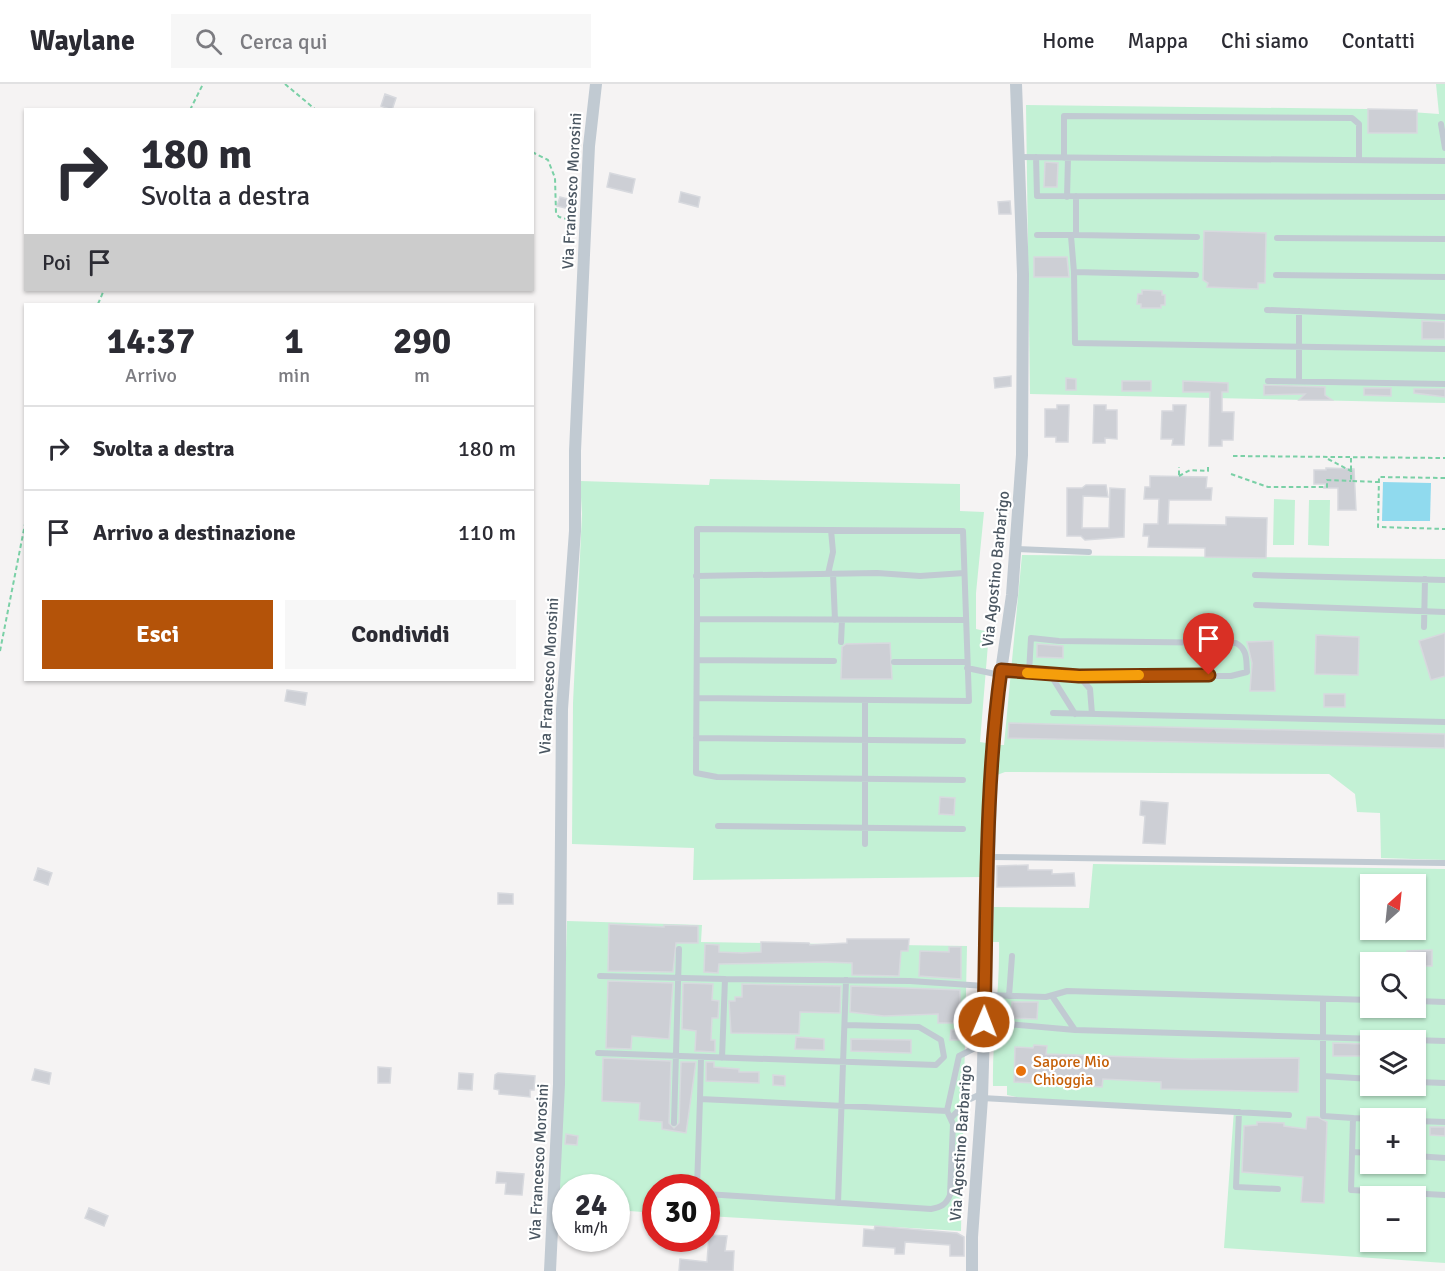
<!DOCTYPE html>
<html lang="it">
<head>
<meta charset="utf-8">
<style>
  body { margin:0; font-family:Signika,sans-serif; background:#f7f7f7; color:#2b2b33; height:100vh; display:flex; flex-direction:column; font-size:22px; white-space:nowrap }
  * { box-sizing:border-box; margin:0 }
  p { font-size:20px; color:#7c7c81 }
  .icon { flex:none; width:33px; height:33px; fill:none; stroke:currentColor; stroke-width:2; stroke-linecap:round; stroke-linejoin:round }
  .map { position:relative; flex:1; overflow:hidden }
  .details { position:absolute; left:24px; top:219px; width:510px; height:378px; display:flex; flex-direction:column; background:#fff; border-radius:0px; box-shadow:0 2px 4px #0004 }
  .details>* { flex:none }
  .banner { position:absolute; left:24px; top:24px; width:510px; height:183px; border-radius:0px; box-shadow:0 2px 4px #0004; background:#fff; color:#2b2b33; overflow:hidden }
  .needle { width:39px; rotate:27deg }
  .buttons { position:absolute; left:1360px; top:790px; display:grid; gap:12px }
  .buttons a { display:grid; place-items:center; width:66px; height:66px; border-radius:0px; background:#fff; box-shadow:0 2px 4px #0004; font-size:30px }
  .speed { position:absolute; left:552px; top:1090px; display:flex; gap:12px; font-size:30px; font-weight:700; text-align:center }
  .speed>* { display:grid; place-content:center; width:78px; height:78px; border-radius:50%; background:#fff; box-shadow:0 2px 4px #0004; line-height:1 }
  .speed small { font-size:15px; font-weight:400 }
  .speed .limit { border:9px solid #d22; background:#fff; color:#111 }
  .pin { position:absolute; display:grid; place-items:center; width:51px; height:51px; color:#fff; margin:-62px -26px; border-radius:50% 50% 50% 0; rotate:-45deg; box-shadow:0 0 6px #0007 }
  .pin .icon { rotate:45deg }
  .me { position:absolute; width:66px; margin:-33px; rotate:1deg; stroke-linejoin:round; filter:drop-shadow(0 0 4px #0008) }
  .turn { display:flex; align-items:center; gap:21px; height:126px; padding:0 18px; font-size:27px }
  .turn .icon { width:78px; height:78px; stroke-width:2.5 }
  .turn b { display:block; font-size:42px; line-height:51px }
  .then { display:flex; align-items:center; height:57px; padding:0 18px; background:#0003; gap:12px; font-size:22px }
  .eta { display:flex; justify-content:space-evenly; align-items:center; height:102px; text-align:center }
  .eta b { font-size:36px; font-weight:700; line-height:42px }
  .primary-button { display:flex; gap:12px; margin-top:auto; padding:12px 18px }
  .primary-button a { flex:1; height:69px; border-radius:0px; background:#b45309; color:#fff; font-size:24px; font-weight:700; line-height:69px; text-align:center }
  .primary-button a+a { background:#f7f7f7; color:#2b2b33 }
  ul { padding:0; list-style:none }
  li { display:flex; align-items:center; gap:18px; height:84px; padding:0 18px; border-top:2px solid #e1e1e2 }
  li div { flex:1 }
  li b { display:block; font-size:22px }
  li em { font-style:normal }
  header { display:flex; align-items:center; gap:36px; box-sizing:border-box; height:84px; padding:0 30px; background:#fff; border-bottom:2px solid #e1e1e2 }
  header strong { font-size:28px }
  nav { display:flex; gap:33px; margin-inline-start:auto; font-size:21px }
  .search { width:420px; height:54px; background:#f7f7f7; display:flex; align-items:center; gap:15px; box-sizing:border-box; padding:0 21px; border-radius:0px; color:#7c7c81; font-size:22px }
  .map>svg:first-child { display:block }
  .green { fill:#c3f1d5; fill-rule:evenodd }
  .water { fill:#90daee }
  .building { fill:#cdcfd5; stroke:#d7d9de; stroke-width:1.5 }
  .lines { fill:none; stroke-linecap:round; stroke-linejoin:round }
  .path { stroke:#7ad0a6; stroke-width:2; stroke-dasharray:4.5 3; stroke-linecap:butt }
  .lane { stroke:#c1cad2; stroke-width:6 }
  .street { stroke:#c1cad2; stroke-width:12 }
  .route-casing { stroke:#753606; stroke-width:15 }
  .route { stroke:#b45309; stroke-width:10 }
  .slow { stroke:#f59e0b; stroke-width:10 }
  .food-dot { fill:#e8710a; stroke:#fff; stroke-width:2 }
  .labels { text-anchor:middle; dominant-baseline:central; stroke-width:4.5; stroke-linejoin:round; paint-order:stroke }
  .street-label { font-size:16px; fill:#4a5661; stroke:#fff }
  .food-label { font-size:16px; fill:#c56008; stroke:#fff; text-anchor:start }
</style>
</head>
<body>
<header>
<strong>Waylane</strong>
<div class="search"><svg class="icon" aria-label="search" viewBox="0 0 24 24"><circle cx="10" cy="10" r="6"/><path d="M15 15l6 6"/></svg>Cerca qui</div>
<nav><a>Home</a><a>Mappa</a><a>Chi siamo</a><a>Contatti</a></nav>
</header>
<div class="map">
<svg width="1445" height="1187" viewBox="0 0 1445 1187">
  <rect width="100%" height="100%" fill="#f5f3f3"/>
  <path class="green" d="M1436 0H1445V319L1030 310 1026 21 1368 25 1439 30Z
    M710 395 960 400V427L984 428 976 509V545L989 548 980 658 986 659 983 793 693 796 694 764 572 760 573 619 582 430 580 397 709 401Z
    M1274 415 1295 416 1294 461H1273Z
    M1309 416H1330L1329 462 1308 461Z
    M1022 471 1445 475V776L1381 774 1380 729 1357 728 1355 710 1329 690 1005 688 997 691 999 661H1004Z
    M1093 780 1445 785V1179L1224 1164 1234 1026 1021 1014 1007 1011V1002H993C992 953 1000 906 999 858H992L994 823 1089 824ZM1371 801H1416V846H1371ZM1371 879H1416V924H1371ZM1371 957H1416V1002H1371ZM1371 1035H1416V1080H1371ZM1371 1113H1416V1158H1371Z
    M567 837 702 841 701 858 967 862 961 1147 707 1132 706 1104H656L655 1129 617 1126 616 1104H566L565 1123H558Z"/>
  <path class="water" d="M1383 398 1431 399 1430 437H1382Z"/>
  <path class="building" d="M385 10 396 14 392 26 381 22Z
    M1368 25 1417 26V49H1368Z
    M1045 78 1058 79 1057 103H1044Z
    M610 89 635 95 632 109 607 103Z
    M681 108 700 113 698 123 679 118Z
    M560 113 572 116 570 125 557 122Z
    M1010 117 1011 130H999L998 118Z
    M1204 147 1266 149 1265 199H1258V205L1207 203 1208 199 1203 196Z
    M1034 173H1067L1069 193H1034Z
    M1142 206 1162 207V211H1165V221H1161V224H1141V220H1137L1138 210H1142Z
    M1422 237 1445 238V255H1422Z
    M1011 292V302L995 304 994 294Z
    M1066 294 1076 295V306H1066Z
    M1122 297H1151V307H1122Z
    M1183 297 1228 299V308H1222V328H1234L1233 356H1222V362H1209L1210 308H1183Z
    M1264 301 1325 303V311L1332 316H1299L1305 310 1264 311Z
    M1364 304H1391V312L1364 311Z
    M1414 305H1445V313L1414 309Z
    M1057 321H1069L1068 358H1056V353H1045V325H1057Z
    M1094 321H1106V326H1117V355L1105 354V359H1093Z
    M1173 321H1186L1184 361H1172L1173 355H1161L1162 327H1173Z
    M1326 384 1354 385 1356 426H1338V404H1324L1326 400H1314V386H1326Z
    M1150 392 1207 393 1206 404H1212L1211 416H1169L1168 440 1226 441V433L1267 434 1266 474 1205 473V464L1148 463 1149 452H1143L1144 440H1158L1159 415H1144L1145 403H1150Z
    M1086 401H1106L1108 413 1083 412 1082 444H1109L1110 404 1125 405 1124 453 1085 456 1081 452H1067V404H1082Z
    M1445 549V592L1431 596 1419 557Z
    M1316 551 1359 553 1358 591 1315 590Z
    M1273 557 1275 607H1250L1252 579 1247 558Z
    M890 559 892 595H841L842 563 846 560Z
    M1037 560 1063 562V574L1037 573Z
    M287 606 307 609 305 621 285 617Z
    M1324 610H1345V623H1324Z
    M1009 639 1445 650V664L1008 654Z
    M940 713 955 714 954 731 939 730Z
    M1141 717 1168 719 1165 760 1143 759 1145 732 1140 731Z
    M1028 781V786H1052V790L1074 789 1075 802 997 803V782Z
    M38 784 52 789 48 801 34 796Z
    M498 809 513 810V820H498Z
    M609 840 664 843V841L698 842V859H676L673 888 608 887Z
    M847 855H909L908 867H901L899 892 852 891V879L825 878 719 880 718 889 704 888 705 860 719 861V868L742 869 761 868V858L809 859 810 861 847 859Z
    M949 863H961V895L919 892 920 867 949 868Z
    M1432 866V882H1416V879H1407V867Z
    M608 897 673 899 669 955 632 952 631 965 606 964Z
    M683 899 713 900 712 916 719 917 718 934H712L711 956H715V968L695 967 696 947 682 945Z
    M742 900 841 902 840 929 800 928 799 950 731 949 729 917H735V913H742Z
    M851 902 960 906V939H938V930L884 932 850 928Z
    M1012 918H1038L1037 935 1011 934Z
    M951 946H965V956H950Z
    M796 953 824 955V966L795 965Z
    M851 955 911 956V969L851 967Z
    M1333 959 1366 960V972H1333Z
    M1034 961 1047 962 1046 970 1191 975 1299 974 1298 1008 1161 1005V998L1103 995 1102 1003 1014 998 1015 963 1033 964Z
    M603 974 671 977 669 1039 674 1044 679 1039 681 978H696L686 1049 662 1045V1038L639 1036 640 1019 602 1017Z
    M706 978H714V983L739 985V988H759V999L706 997Z
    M378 983 391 984 390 999H378Z
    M35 985 51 989 49 1000 32 996Z
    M459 989 473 990 472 1006 458 1005Z
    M498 989 535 992 534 1006H530V1013L499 1010V1006L494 1005 495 991Z
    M773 991 785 992V1002L773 1001Z
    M1307 1033H1318L1327 1038 1324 1119 1301 1118 1303 1093 1242 1088 1244 1042 1257 1041V1038L1284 1039V1042L1306 1045Z
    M1430 1043H1445V1052L1430 1051Z
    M566 1050 578 1052 577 1061 565 1060Z
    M497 1088 524 1090 522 1111 505 1110 506 1099H496Z
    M89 1124 108 1132 104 1142 85 1134Z
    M875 1142 957 1149 964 1153V1172H950V1161L905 1158 904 1170H895V1164L863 1162 864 1145 874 1146Z
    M709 1151 727 1152 725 1167H734L733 1187H679L680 1175 707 1178Z"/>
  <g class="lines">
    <path class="path" d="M285 0 316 26
      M190 26 203 0
      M532 68 548 76 555 94 556 129 559 133 574 137
      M98 220 104 206
      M1233 372 1445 374
      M1328 375 1351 387V397L1378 398
      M1351 386V374
      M1231 390 1268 403H1327V396L1351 397
      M1179 391V383
      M1179 392 1190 386 1208 387V383
      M1445 394 1379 393 1378 443 1445 445
      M0 567 26 435"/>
    <path class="lane" d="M1441 40 1445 64
      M1019 73 1445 77
      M1036 73 1037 112 1445 113
      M1064 74V32L1352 34 1359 40V76
      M1076 112V151L1197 153
      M1067 113 1068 74
      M1037 151H1075
      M1071 152 1074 188 1196 191
      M1277 154 1445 155
      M1074 188 1075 259 1445 265
      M1276 191 1445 193
      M1267 226 1445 233
      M1299 227V297
      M1268 297 1445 300
      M1017 465 1089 468
      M828 490 833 468 831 446
      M833 490 835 536
      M1255 491 1445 496
      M696 492 877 489 920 492 964 489
      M1256 521 1445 528
      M697 535 696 689 717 693 963 696
      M1424 543 1425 495
      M841 558 842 536
      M697 576 834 577
      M894 578H967
      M967 584 1000 591
      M1001 586C1077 596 1155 591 1231 592L1247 588C1246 575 1248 566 1236 559L1059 557 1031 554 1029 589
      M1050 590 1075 630
      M1079 592 1090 605 1092 630
      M697 614 969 617 963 447 697 445V535L966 536
      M1053 629 1445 638
      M696 654 963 657
      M718 742 963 745
      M865 760V617
      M990 773 1445 779
      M600 892 725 895
      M985 911 1046 913 1067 907 1371 916
      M1009 912 1012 872
      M1052 912 1075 946 1445 957
      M1323 916V1032L1353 1034 1351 1106 1445 1111
      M1416 917 1445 918
      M985 938 1075 946
      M598 969 936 981 944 973 941 956 919 943 846 941
      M701 973 700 1015 947 1027 959 972 983 960
      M722 974 725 895 910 897 985 902
      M1323 992 1371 995
      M1416 998 1445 999
      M982 1014 1289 1031
      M1239 1028 1236 1103 1278 1105
      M952 1033 968 1016 981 1010
      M1353 1034 1371 1035
      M1416 1037 1445 1038
      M674 1039 679 865
      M1352 1068 1371 1069
      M1416 1072 1445 1074
      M697 1104 700 1015
      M706 1110 931 1125C941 1123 946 1121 950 1111L953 1040 947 1027
      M838 1119 846 896"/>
    <path class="street" d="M550 1187 559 1000 562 625 575 447V367L589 62 596 0
      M972 1187V1153L982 1014 993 643 1012 511 1022 371 1023 190 1016 0"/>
  </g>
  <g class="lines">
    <defs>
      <path id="route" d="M984 938C987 821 985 703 1001 586L1079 592 1209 591"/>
    </defs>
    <use href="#route" class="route-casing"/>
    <use href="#route" class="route"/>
    <path class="slow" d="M1027 589 1079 592 1139 591"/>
  </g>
  <circle class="food-dot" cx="1021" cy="987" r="6"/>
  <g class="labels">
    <g class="street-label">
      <text transform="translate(572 107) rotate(-87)">Via Francesco Morosini</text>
      <text transform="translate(996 485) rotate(-84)">Via Agostino Barbarigo</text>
      <text transform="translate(549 592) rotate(-87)">Via Francesco Morosini</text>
      <text transform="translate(961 1059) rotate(-86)">Via Agostino Barbarigo</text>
      <text transform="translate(539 1078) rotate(-87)">Via Francesco Morosini</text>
    </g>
    <g class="food-label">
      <text x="1033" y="978">Sapore Mio<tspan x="1033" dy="18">Chioggia</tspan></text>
    </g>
  </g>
</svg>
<div class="buttons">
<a><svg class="needle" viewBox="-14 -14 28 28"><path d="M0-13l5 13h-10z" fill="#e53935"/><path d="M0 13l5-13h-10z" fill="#7c7c81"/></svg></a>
<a><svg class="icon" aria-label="search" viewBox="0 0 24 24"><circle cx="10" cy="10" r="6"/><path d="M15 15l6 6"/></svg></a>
<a><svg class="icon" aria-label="layers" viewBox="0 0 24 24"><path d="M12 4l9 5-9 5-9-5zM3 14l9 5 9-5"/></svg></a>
<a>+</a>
<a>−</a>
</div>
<div class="speed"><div>24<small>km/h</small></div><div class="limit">30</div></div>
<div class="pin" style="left:1209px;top:591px;background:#d93025"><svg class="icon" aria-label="arrive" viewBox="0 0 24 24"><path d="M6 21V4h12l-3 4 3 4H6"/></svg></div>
<svg class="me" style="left:984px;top:938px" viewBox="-20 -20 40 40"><circle r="17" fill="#b45309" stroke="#fff" stroke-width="3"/><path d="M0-11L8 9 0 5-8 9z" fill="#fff"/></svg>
<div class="banner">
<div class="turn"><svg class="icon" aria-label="right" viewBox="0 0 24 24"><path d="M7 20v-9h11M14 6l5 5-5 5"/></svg><div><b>180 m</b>Svolta a destra</div></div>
<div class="then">Poi<svg class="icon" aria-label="arrive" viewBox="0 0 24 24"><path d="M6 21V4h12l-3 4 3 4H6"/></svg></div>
</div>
<section class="details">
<div class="eta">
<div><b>14:37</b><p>Arrivo</p></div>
<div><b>1</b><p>min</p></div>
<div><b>290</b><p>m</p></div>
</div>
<ul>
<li><svg class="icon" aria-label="right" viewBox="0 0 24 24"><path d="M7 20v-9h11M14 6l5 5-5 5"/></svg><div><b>Svolta a destra</b></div><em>180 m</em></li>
<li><svg class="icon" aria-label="arrive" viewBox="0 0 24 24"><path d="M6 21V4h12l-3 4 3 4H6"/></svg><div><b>Arrivo a destinazione</b></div><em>110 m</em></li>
</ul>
<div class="primary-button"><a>Esci</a><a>Condividi</a></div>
</section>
</div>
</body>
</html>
